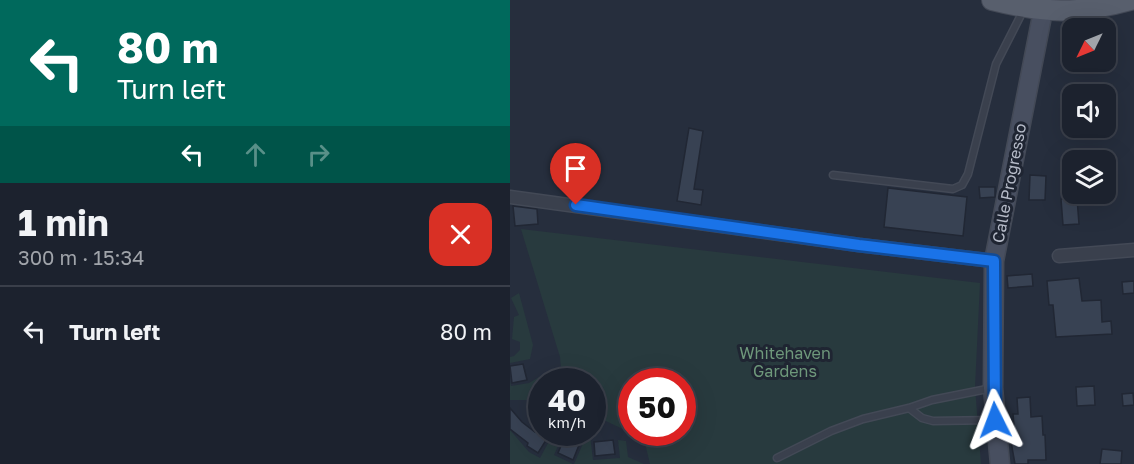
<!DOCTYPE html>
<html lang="en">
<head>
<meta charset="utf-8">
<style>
  body { margin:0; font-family:"Golos Text",sans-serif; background:#292f3a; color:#f1f3f6; height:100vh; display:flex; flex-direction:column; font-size:22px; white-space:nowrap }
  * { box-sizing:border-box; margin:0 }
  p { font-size:20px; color:#a0a4aa }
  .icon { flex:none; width:33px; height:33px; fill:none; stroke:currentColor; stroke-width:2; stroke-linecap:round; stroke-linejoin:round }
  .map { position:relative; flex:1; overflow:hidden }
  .panel { display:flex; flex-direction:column; background:#1c222e; width:510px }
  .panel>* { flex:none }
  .hud { background:#00695c; color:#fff; overflow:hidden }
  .needle { width:39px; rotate:227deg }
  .buttons { position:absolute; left:552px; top:18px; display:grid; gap:12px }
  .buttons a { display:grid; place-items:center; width:54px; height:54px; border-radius:12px; background:#1c222e; box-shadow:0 6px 24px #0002,0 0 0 2px #3a3f4a; font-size:30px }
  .speed { position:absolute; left:18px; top:368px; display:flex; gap:12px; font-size:30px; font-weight:700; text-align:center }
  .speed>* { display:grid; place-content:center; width:78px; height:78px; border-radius:50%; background:#1c222e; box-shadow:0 6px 24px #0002,0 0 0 2px #3a3f4a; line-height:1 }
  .speed small { font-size:15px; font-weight:400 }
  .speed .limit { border:9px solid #d22; background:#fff; color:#111 }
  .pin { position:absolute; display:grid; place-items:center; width:51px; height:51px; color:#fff; margin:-62px -26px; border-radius:50% 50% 50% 0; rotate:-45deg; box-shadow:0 0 6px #0007 }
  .pin .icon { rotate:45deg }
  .me { position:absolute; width:66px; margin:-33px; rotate:357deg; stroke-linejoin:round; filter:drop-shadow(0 0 4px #0008) }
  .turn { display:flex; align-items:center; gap:21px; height:126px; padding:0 18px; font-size:27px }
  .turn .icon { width:78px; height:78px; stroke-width:2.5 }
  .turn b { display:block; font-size:42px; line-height:51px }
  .lanes { display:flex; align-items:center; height:57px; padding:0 18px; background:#0003; justify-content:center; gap:30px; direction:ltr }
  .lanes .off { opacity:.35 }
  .round { display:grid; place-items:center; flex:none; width:63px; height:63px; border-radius:18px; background:#292f3a }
  .headline { display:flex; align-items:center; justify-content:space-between; height:102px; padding:0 18px }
  h1 { font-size:36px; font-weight:700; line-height:45px }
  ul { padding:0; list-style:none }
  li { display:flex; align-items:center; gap:18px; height:90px; padding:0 18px; border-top:2px solid #3a3f4a }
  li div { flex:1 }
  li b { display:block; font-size:22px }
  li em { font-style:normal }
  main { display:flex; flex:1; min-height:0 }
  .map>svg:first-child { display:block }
  .green { fill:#283a3e; fill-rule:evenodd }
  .building { fill:#384253; stroke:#212734; stroke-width:1.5 }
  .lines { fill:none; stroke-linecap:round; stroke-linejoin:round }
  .service-casing { stroke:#434956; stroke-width:9 }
  .minor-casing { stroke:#434956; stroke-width:15 }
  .secondary-casing { stroke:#434956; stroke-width:21 }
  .primary-casing { stroke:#434956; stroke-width:22 }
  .service { stroke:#3a404d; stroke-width:6 }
  .minor { stroke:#3a404d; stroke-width:12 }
  .secondary { stroke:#484f60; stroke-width:18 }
  .primary { stroke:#585f6d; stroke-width:20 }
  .route-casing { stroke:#114b97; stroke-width:15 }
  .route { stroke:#1a73e8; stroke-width:10 }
  .labels { text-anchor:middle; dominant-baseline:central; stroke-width:6; stroke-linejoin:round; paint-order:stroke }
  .street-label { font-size:16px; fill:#b6bbc8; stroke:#1f2532 }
  .park-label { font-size:16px; fill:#6e987b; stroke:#1f2532 }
</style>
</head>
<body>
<main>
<section class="panel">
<div class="hud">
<div class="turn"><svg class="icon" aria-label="left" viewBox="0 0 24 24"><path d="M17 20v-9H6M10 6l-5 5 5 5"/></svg><div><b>80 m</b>Turn left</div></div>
<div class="lanes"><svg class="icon" aria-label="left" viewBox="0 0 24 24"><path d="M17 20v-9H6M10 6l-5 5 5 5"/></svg><svg class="icon off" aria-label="ahead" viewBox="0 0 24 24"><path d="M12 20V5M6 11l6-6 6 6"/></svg><svg class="icon off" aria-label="right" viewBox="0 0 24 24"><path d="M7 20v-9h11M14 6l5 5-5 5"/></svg></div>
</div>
<div class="headline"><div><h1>1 min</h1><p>300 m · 15:34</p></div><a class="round" style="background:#d93025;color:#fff"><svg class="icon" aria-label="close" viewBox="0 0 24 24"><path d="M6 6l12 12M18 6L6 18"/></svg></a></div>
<ul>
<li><svg class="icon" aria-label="left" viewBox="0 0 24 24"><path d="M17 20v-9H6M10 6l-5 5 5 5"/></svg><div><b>Turn left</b></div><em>80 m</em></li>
</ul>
</section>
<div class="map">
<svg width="624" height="464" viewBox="0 0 624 464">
  <rect width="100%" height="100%" fill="#262e3d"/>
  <path class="green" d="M11 229 470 283 465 387 471 464H140L134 439 83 415 82 381H52L50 357ZM122 381H172V432H122Z
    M9 293 23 345 20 359 0 363V357L4 356 10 350V342L2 339 4 317 9 315 1 298Z
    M41 370 47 381H32L31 397 28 400H0V382L1 386 19 383Z
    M0 430 19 452 30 458 43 434 41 432H54L44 455 63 464H0Z
    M66 432 80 435 83 460 110 458 108 440 116 441 118 457 134 464H64L75 439Z"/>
  <path class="building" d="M179 128 193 131 184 189 193 190 191 205 167 201Z
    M520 175 536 176 535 200H519Z
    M469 187H485V197L470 198Z
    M378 188 457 197 453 236 374 227Z
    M567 198 569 224 553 225 551 199Z
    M3 206 27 209 28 224 5 226Z
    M522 274 523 286 498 288 497 276Z
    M569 278 572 301 591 300 592 322 601 321 602 334 546 337 543 305H539L537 281Z
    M624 281V293L613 294 612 282Z
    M13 364 17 380 2 383 0 366Z
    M584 386 585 405 567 406 566 387Z
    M623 393 624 405 613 406 612 394Z
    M520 397 521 417 532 416 533 435H535L536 460H518V464H505L498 425H504L503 414H508L507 398Z
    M0 408 12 422 25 432 26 430 38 437 28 453 17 446 18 443 0 429Z
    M56 434 71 440 63 460 48 453Z
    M103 440 105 454 85 456 84 442Z
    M592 449 612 451 611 464H590Z"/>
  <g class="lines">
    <defs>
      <path id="service" d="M323 175 443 189 452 185 458 174 486 64 513 11
        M399 408 412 418 423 421 485 420
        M267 458 321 431 353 419 399 408 422 400 482 388"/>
      <path id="minor" d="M0 197 349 245 484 261
        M549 256 624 250"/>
      <path id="secondary" d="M490 464 483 388 484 261 533 11"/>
      <path id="primary" d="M482 0C534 13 568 15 621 0"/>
    </defs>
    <use href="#service" class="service-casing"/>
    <use href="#minor" class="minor-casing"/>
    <use href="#secondary" class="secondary-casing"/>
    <use href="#primary" class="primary-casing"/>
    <use href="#service" class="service"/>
    <use href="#minor" class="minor"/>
    <use href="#secondary" class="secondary"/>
    <use href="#primary" class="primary"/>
  </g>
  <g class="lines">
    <defs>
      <path id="route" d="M66 205 349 245 484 261 485 420"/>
    </defs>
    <use href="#route" class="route-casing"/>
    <use href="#route" class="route"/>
  </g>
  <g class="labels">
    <g class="street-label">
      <text transform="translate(499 183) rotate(-79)">Calle Progresso</text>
    </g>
    <g class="park-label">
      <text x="275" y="353">Whitehaven<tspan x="275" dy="18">Gardens</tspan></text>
    </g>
  </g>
</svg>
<div class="buttons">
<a><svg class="needle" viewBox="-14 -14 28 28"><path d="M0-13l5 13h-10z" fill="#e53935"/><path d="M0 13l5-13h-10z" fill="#a0a4aa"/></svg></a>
<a><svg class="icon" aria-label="sound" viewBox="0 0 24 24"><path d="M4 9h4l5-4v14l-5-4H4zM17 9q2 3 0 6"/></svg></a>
<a><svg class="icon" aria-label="layers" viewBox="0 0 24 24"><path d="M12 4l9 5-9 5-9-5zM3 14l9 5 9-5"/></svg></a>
</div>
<div class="speed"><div>40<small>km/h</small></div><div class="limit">50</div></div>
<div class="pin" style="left:66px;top:205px;background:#d93025"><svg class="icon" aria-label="arrive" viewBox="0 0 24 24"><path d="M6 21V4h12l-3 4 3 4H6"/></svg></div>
<svg class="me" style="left:485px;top:420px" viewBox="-20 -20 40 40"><path d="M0-17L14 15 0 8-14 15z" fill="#1a73e8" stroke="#fff" stroke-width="4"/></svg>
</div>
</main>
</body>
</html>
